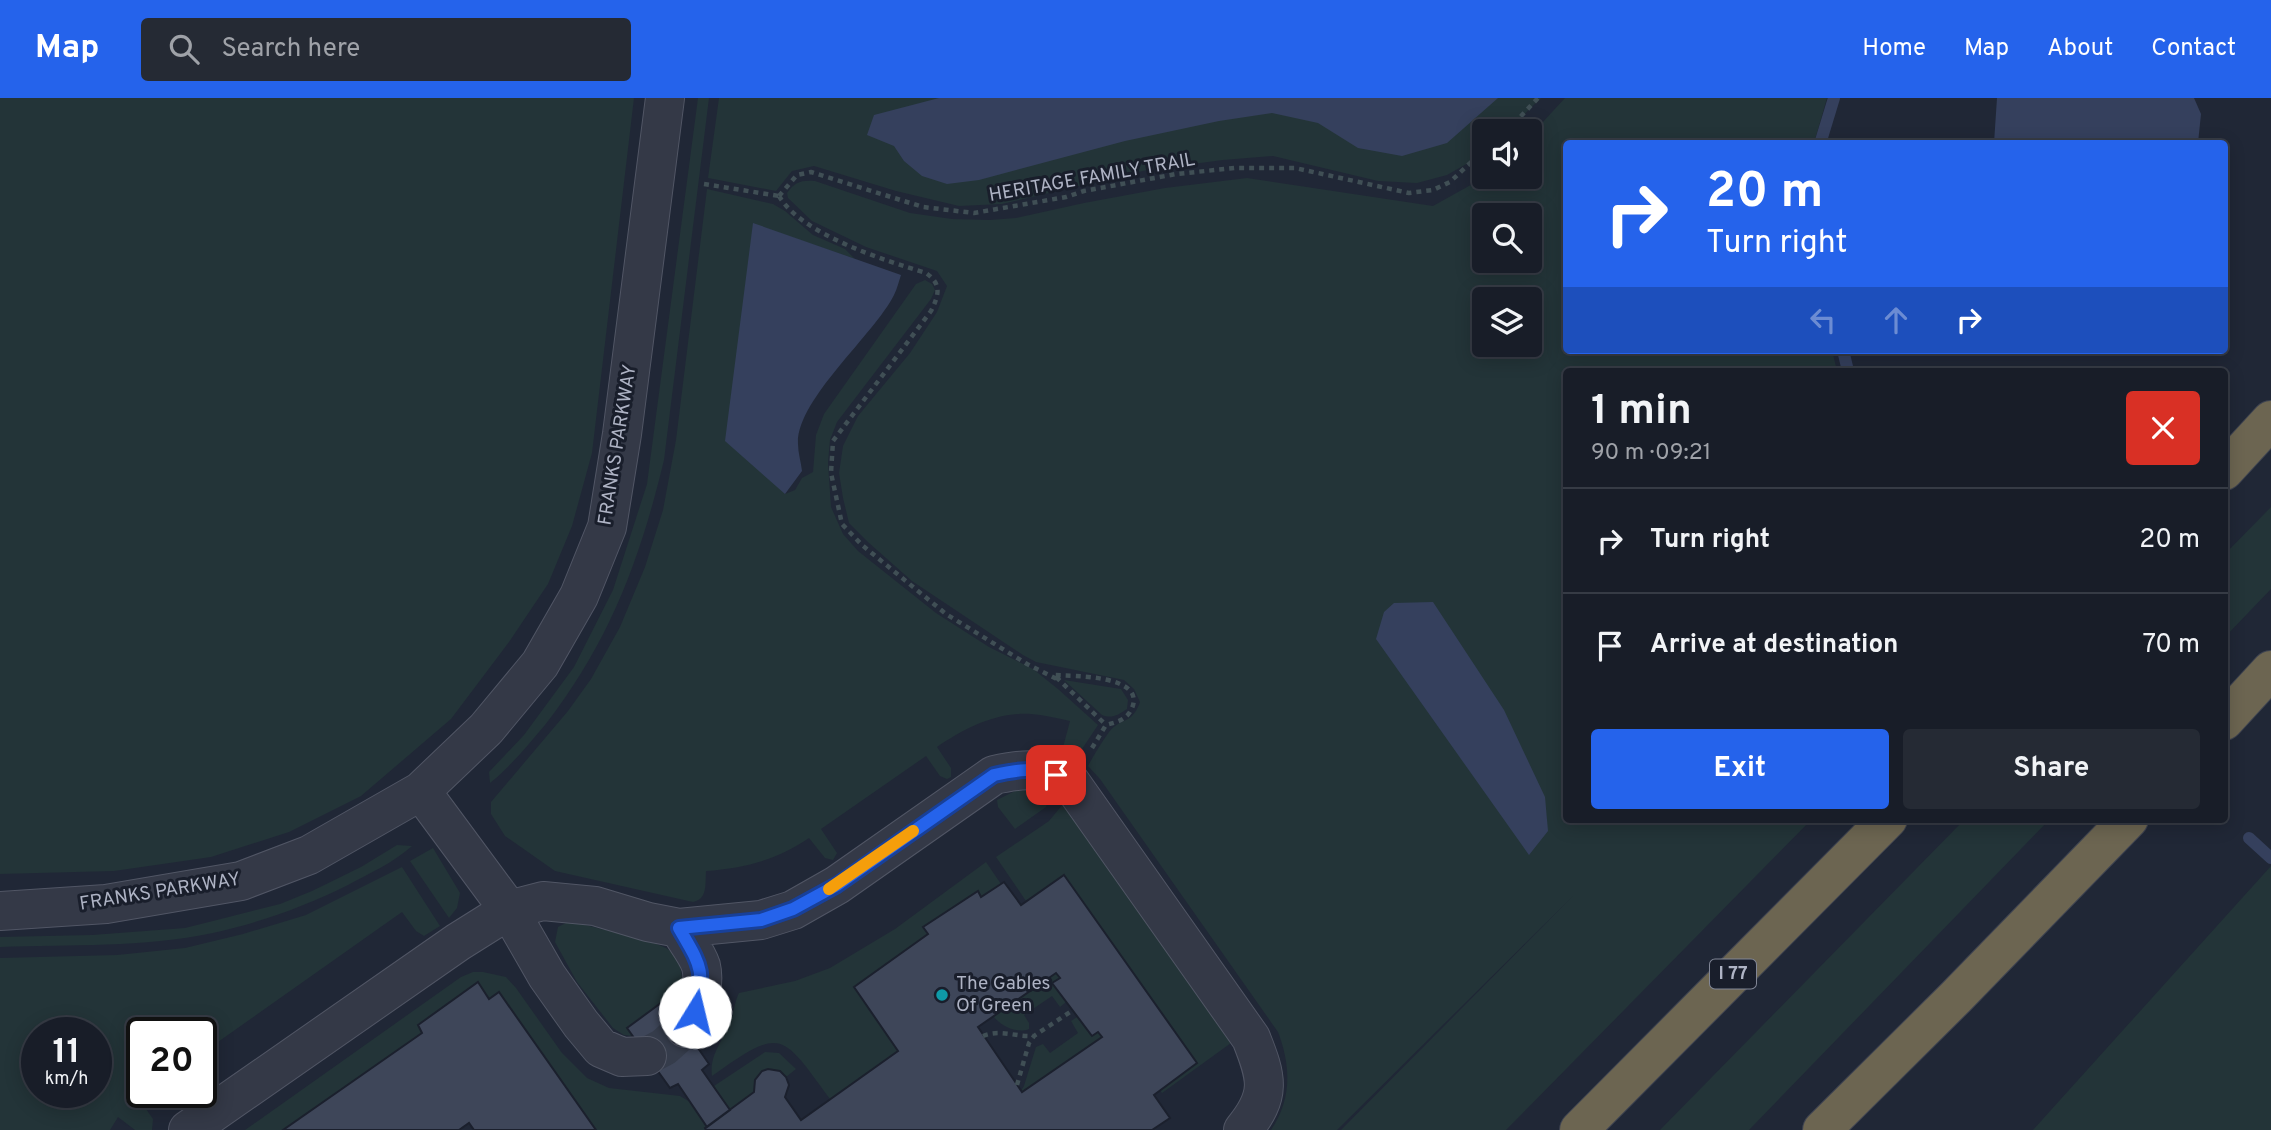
<!DOCTYPE html>
<html lang="en">
<head>
<meta charset="utf-8">
<style>
  body { margin:0; font-family:Overpass,sans-serif; background:#252a34; color:#f1f3f6; height:100vh; display:flex; flex-direction:column; font-size:26px; white-space:nowrap }
  * { box-sizing:border-box; margin:0 }
  p { font-size:23px; color:#9fa2a8 }
  .icon { flex:none; width:38px; height:38px; fill:none; stroke:currentColor; stroke-width:2; stroke-linecap:round; stroke-linejoin:round }
  .map { position:relative; flex:1; overflow:hidden }
  .side { position:absolute; left:1563px; top:270px; width:665px; height:455px; display:flex; flex-direction:column; background:#181d28; border-radius:7px; box-shadow:0 4px 18px #0003,0 0 0 2px #363b45 }
  .side>* { flex:none }
  .top-card { position:absolute; left:1563px; top:42px; width:665px; height:214px; border-radius:7px; box-shadow:0 4px 18px #0003,0 0 0 2px #363b45; background:#2563eb; color:#fff; overflow:hidden }
  .buttons { position:absolute; left:1472px; top:21px; display:grid; gap:14px }
  .buttons a { display:grid; place-items:center; width:70px; height:70px; border-radius:7px; background:#181d28; box-shadow:0 4px 18px #0003,0 0 0 2px #363b45; font-size:35px }
  .speed { position:absolute; left:21px; top:919px; display:flex; gap:14px; font-size:35px; font-weight:700; text-align:center }
  .speed>* { display:grid; place-content:center; width:91px; height:91px; border-radius:50%; background:#181d28; box-shadow:0 4px 18px #0003,0 0 0 2px #363b45; line-height:1 }
  .speed small { font-size:18px; font-weight:400 }
  .speed .limit { border:4px solid #111; border-radius:10px; background:#fff; color:#111 }
  .pin { position:absolute; display:grid; place-items:center; width:60px; height:60px; color:#fff; margin:-30px; border-radius:14px; box-shadow:0 4px 10px #0006 }
  .me { position:absolute; width:77px; margin:-38px; rotate:9deg; stroke-linejoin:round; filter:drop-shadow(0 0 5px #0008) }
  .turn { display:flex; align-items:center; gap:24px; height:147px; padding:0 28px; font-size:32px }
  .turn .icon { width:91px; height:91px; stroke-width:2.5 }
  .turn b { display:block; font-size:49px; line-height:60px }
  .lanes { display:flex; align-items:center; height:66px; padding:0 28px; background:#0003; justify-content:center; gap:35px; direction:ltr }
  .lanes .off { opacity:.35 }
  .round { display:grid; place-items:center; flex:none; width:74px; height:74px; border-radius:7px; background:#252a34 }
  .summary { display:flex; align-items:center; justify-content:space-between; height:119px; padding:0 28px }
  h1 { font-size:42px; font-weight:700; line-height:52px }
  .action { display:flex; gap:14px; margin-top:auto; padding:14px 28px }
  .action a { flex:1; height:80px; border-radius:7px; background:#2563eb; color:#fff; font-size:28px; font-weight:700; line-height:80px; text-align:center }
  .action a+a { background:#252a34; color:#f1f3f6 }
  ul { padding:0; list-style:none }
  li { display:flex; align-items:center; gap:21px; height:105px; padding:0 28px; border-top:2px solid #363b45 }
  li div { flex:1 }
  li b { display:block; font-size:26px }
  li em { font-style:normal }
  header { display:flex; align-items:center; gap:42px; box-sizing:border-box; height:98px; padding:0 35px; background:#2563eb; color:#fff }
  header strong { font-size:33px }
  nav { display:flex; gap:38px; margin-inline-start:auto; font-size:24px }
  .search { width:490px; height:63px; background:#252a34; display:flex; align-items:center; gap:18px; box-sizing:border-box; padding:0 24px; border-radius:7px; color:#9fa2a8; font-size:26px }
  .map>svg:first-child { display:block }
  .green { fill:#233438; fill-rule:evenodd }
  .water { fill:#35405d }
  .lines { fill:none; stroke-linecap:round; stroke-linejoin:round }
  .stream { stroke:#35405d; stroke-width:12 }
  .building { fill:#3e4659; stroke:#1b202d; stroke-width:2; fill-rule:evenodd }
  .minor-tunnel { stroke:#353c4b; stroke-width:38; stroke-dasharray:38 19; stroke-linecap:butt }
  .minor-casing { stroke:#515665; stroke-width:40 }
  .highway-casing { stroke:#3e4351; stroke-width:40 }
  .path { stroke:#404f55; stroke-width:4.5; stroke-dasharray:5 5; stroke-linecap:butt }
  .minor { stroke:#343947; stroke-width:38 }
  .highway { stroke:#6c6551; stroke-width:38 }
  .route-casing { stroke:#184099; stroke-width:18 }
  .route { stroke:#2563eb; stroke-width:12 }
  .slow { stroke:#f59e0b; stroke-width:12 }
  .culture-dot { fill:#0f9aa8; stroke:#191e2b; stroke-width:2.5 }
  .labels { text-anchor:middle; dominant-baseline:central; stroke-width:6; stroke-linejoin:round; paint-order:stroke }
  .shield { fill:#191e2b; stroke:#818696; stroke-width:2 }
  .shield-label { font-size:18px; font-weight:bold; fill:#aeb3c4 }
  .street-label { font-size:19px; fill:#aeb3c4; stroke:#191e2b }
  .poi-label { font-size:19px; fill:#aeb3c4; stroke:#191e2b; text-anchor:start }
</style>
</head>
<body>
<header>
<strong>Map</strong>
<div class="search"><svg class="icon" aria-label="search" viewBox="0 0 24 24"><circle cx="10" cy="10" r="6"/><path d="M15 15l6 6"/></svg>Search here</div>
<nav><a>Home</a><a>Map</a><a>About</a><a>Contact</a></nav>
</header>
<div class="map">
<svg width="2271" height="1032" viewBox="0 0 2271 1032">
  <rect width="100%" height="100%" fill="#202736"/>
  <path class="green" d="M0 0H634L592 355 572 428 548 486 509 544 451 621 361 698 289 734 211 759 114 773 0 776Z
    M698 0H709L664 362C640 462 609 545 545 627 528 647 511 668 490 685L489 674 524 637 574 569 613 492 647 386Z
    M719 0H1541L1507 33H1484V56L1447 77 1417 85 1378 83 1273 58 1223 62 1147 72 1002 106 959 108 896 93 814 68 792 73 776 93 708 80Z
    M1565 0H1827L1814 45 1566 46V252H1832L1837 273H1566V721H1812L1506 1032H1341L1574 797 1337 1032H1271C1292 1001 1291 968 1278 934L1100 681 1088 668C1094 657 1101 645 1109 634 1121 619 1132 627 1140 604L1134 591 1124 582 1036 564 1023 557 912 483 869 445 849 425 843 400 839 375 843 348 858 318 910 255 937 214 947 188 937 173 866 149 812 123 788 100 787 95C795 84 801 82 815 83L910 115 952 121 990 122 1016 120 1084 105 1165 90 1247 80 1433 108 1485 79H1530V38ZM1484 117H1530V163H1484ZM1484 201H1530V247H1484Z
    M707 91 773 106 785 113 813 137 845 151 855 161 753 126 785 396 795 392 802 380 813 374 816 337 824 316 916 186 925 182 932 186 935 192 931 201 837 324 830 342 828 365 831 409 843 436 858 453 936 515 989 549 1033 571 1058 591 1098 627 1076 660 1062 653 1070 623C1057 620 1043 617 1031 616 996 614 965 630 937 649L951 670V679L947 681 940 678 926 658 821 731 837 755 833 762 825 760 809 740C777 762 745 770 706 773 705 786 708 801 693 804L555 773 505 738 491 716V704L568 613 591 581 620 529 645 469 663 412 676 342Z
    M2271 409V491L2224 540V457Z
    M1064 582 1121 591 1128 602 1127 611C1118 617 1112 621 1102 617Z
    M1027 692 1050 698 1046 709 1015 731 998 709 997 702 1015 693Z
    M1063 706 1070 712 1231 945 1162 995 1160 992 1197 964 1064 777 1026 803 996 759 1049 723Z
    M1965 721H2050L1749 1032H1660Z
    M397 747 412 748C393 765 370 775 348 787 306 808 259 825 213 835 143 850 71 846 0 849V839L92 837 185 830 213 823 280 806 312 793 361 769Z
    M433 750 460 795 457 810 449 820 410 763Z
    M986 764 1001 786 981 799 978 794 928 836 854 889 898 953 830 1001C781 934 782 928 712 978 709 956 724 942 731 922 734 913 735 903 739 895L795 883 830 870 895 831Z
    M2271 768V1032H2033Z
    M402 769 440 828 424 838 416 833 402 814 201 956V934H142V994H148L139 1001 153 1021 152 1032H135L118 1019 110 1032H0V860L117 857 185 850 243 836 306 817ZM37 934H96V994H37Z
    M574 824C594 830 656 842 669 852 687 868 684 894 673 912L665 902 633 938 624 937 613 930 577 884 555 844 558 829 566 825Z
    M473 874H483L506 879 516 890 562 955 587 980 609 990 680 998 690 1004 707 1029 706 1032H596L499 894 489 901 478 884 418 927 422 935 283 1032H245L461 879Z
    M1056 875 1060 880 1052 885 1066 904 1060 909 1052 898 1024 917 1029 925V931C1017 936 1001 928 993 918Z
    M1077 919 1091 938 1098 934 1102 939 1022 994 1021 993 1024 988 1036 949 1043 946 1050 955 1078 935 1071 923Z
    M765 954 779 955 796 971 786 979 774 971 762 973 755 982 754 994 730 1012 714 988Z"/>
  <path class="water" d="M939 0H1498L1447 45 1402 58 1358 50 1318 25 1272 15 1219 23 1125 43 979 82 947 86 922 78 904 63 894 48 867 37 874 17Z
    M1997 0H2194L2201 16 2198 45H1994Z
    M753 125 901 177C899 183 897 191 894 197 874 237 796 302 798 346 798 355 801 364 802 373L785 396 725 343Z
    M1433 504 1504 612 1545 699 1548 733 1529 757 1376 541 1384 514 1394 505Z"/>
  <g class="lines">
    <path class="stream" d="M1820 46 1834 0
      M1843 252 1848 273
      M2249 740 2271 760"/>
  </g>
  <path class="building" d="M1064 777 1197 965 1154 997 1170 1020 1152 1032H706L705 1030 754 994 755 982 762 973 768 971 780 973 786 979 789 987 785 999 801 1022 898 953 854 889 928 836 923 829 978 793 981 799 1004 784 1021 807ZM1056 875 1060 880 1052 885 1092 938 1098 934 1102 939 1022 994 978 929Z
    M478 884 489 901 499 894 596 1032H474L469 1025 459 1032H283L422 935 418 927Z
    M665 902 709 966 702 972 730 1012 707 1029 678 986 670 990 627 930Z"/>
  <g class="lines">
    <path class="minor-tunnel" d="M647 958 664 949 685 930"/>
    <defs>
      <path id="minor" d="M421 693 509 812 543 803 595 808 648 824 679 830 761 822 793 812 837 787 994 677C1027 670 1038 670 1069 682L1251 940C1267 980 1272 997 1243 1032
        M0 813 106 806 241 783 309 757 421 693 486 631 540 566 579 498 607 429 622 336 665 0
        M679 830C685 841 697 855 701 868 706 889 696 913 685 930
        M188 1032 458 844 509 812 547 878 581 926 601 950 622 959 647 958"/>
      <path id="highway" d="M2224 373 2271 322
        M2224 623 2271 572
        M1579 1032 1888 721
        M1822 1032 1956 899 2129 721"/>
    </defs>
    <use href="#minor" class="minor-casing"/>
    <use href="#highway" class="highway-casing"/>
    <path class="path" d="M1507 33 1538 0
      M704 86 779 98
      M779 98 797 77 811 74 923 109 974 115 1066 99 1084 93 1176 76 1235 70H1295L1409 95 1433 92 1450 84 1484 52
      M779 98C802 137 884 162 926 175 942 186 939 197 931 213L833 343 831 375 842 426 862 447 946 516 1027 566 1057 581
      M1092 650 1106 627C1117 624 1127 622 1132 610 1146 577 1073 578 1054 577L1106 627
      M983 938C1000 931 1016 939 1033 938
      M1017 987 1029 945 1034 938 1073 912"/>
    <use href="#minor" class="minor"/>
    <use href="#highway" class="highway"/>
  </g>
  <g class="lines">
    <defs>
      <path id="route" d="M695 914C706 871 700 867 679 830L761 822 793 811 837 787 994 677C1016 672 1035 669 1056 677"/>
    </defs>
    <use href="#route" class="route-casing"/>
    <use href="#route" class="route"/>
    <path class="slow" d="M829 791 913 733"/>
  </g>
  <circle class="culture-dot" cx="942" cy="897" r="7"/>
  <g class="labels">
    <rect class="shield" x="1710" y="861.5" width="46" height="29" rx="5"/>
    <g class="shield-label">
      <text x="1733" y="876">I 77</text>
    </g>
    <g class="street-label">
      <text transform="translate(1092 80) rotate(-10)">HERITAGE FAMILY TRAIL</text>
      <text transform="translate(618 347) rotate(-81)">FRANKS PARKWAY</text>
      <text transform="translate(160 794) rotate(-9)">FRANKS PARKWAY</text>
    </g>
    <g class="poi-label">
      <text x="956" y="886">The Gables<tspan x="956" dy="22">Of Green</tspan></text>
    </g>
  </g>
</svg>
<div class="buttons">
<a><svg class="icon" aria-label="sound" viewBox="0 0 24 24"><path d="M4 9h4l5-4v14l-5-4H4zM17 9q2 3 0 6"/></svg></a>
<a><svg class="icon" aria-label="search" viewBox="0 0 24 24"><circle cx="10" cy="10" r="6"/><path d="M15 15l6 6"/></svg></a>
<a><svg class="icon" aria-label="layers" viewBox="0 0 24 24"><path d="M12 4l9 5-9 5-9-5zM3 14l9 5 9-5"/></svg></a>
</div>
<div class="speed"><div>11<small>km/h</small></div><div class="limit">20</div></div>
<div class="pin" style="left:1056px;top:677px;background:#d93025"><svg class="icon" aria-label="arrive" viewBox="0 0 24 24"><path d="M6 21V4h12l-3 4 3 4H6"/></svg></div>
<svg class="me" style="left:695px;top:914px" viewBox="-20 -20 40 40"><circle r="19" fill="#fff"/><path d="M0-13L10 11 0 6-10 11z" fill="#2563eb"/></svg>
<div class="top-card">
<div class="turn"><svg class="icon" aria-label="right" viewBox="0 0 24 24"><path d="M7 20v-9h11M14 6l5 5-5 5"/></svg><div><b>20 m</b>Turn right</div></div>
<div class="lanes"><svg class="icon off" aria-label="left" viewBox="0 0 24 24"><path d="M17 20v-9H6M10 6l-5 5 5 5"/></svg><svg class="icon off" aria-label="ahead" viewBox="0 0 24 24"><path d="M12 20V5M6 11l6-6 6 6"/></svg><svg class="icon" aria-label="right" viewBox="0 0 24 24"><path d="M7 20v-9h11M14 6l5 5-5 5"/></svg></div>
</div>
<section class="side">
<div class="summary"><div><h1>1 min</h1><p>90 m · 09:21</p></div><a class="round" style="background:#d93025;color:#fff"><svg class="icon" aria-label="close" viewBox="0 0 24 24"><path d="M6 6l12 12M18 6L6 18"/></svg></a></div>
<ul>
<li><svg class="icon" aria-label="right" viewBox="0 0 24 24"><path d="M7 20v-9h11M14 6l5 5-5 5"/></svg><div><b>Turn right</b></div><em>20 m</em></li>
<li><svg class="icon" aria-label="arrive" viewBox="0 0 24 24"><path d="M6 21V4h12l-3 4 3 4H6"/></svg><div><b>Arrive at destination</b></div><em>70 m</em></li>
</ul>
<div class="action"><a>Exit</a><a>Share</a></div>
</section>
</div>
</body>
</html>
